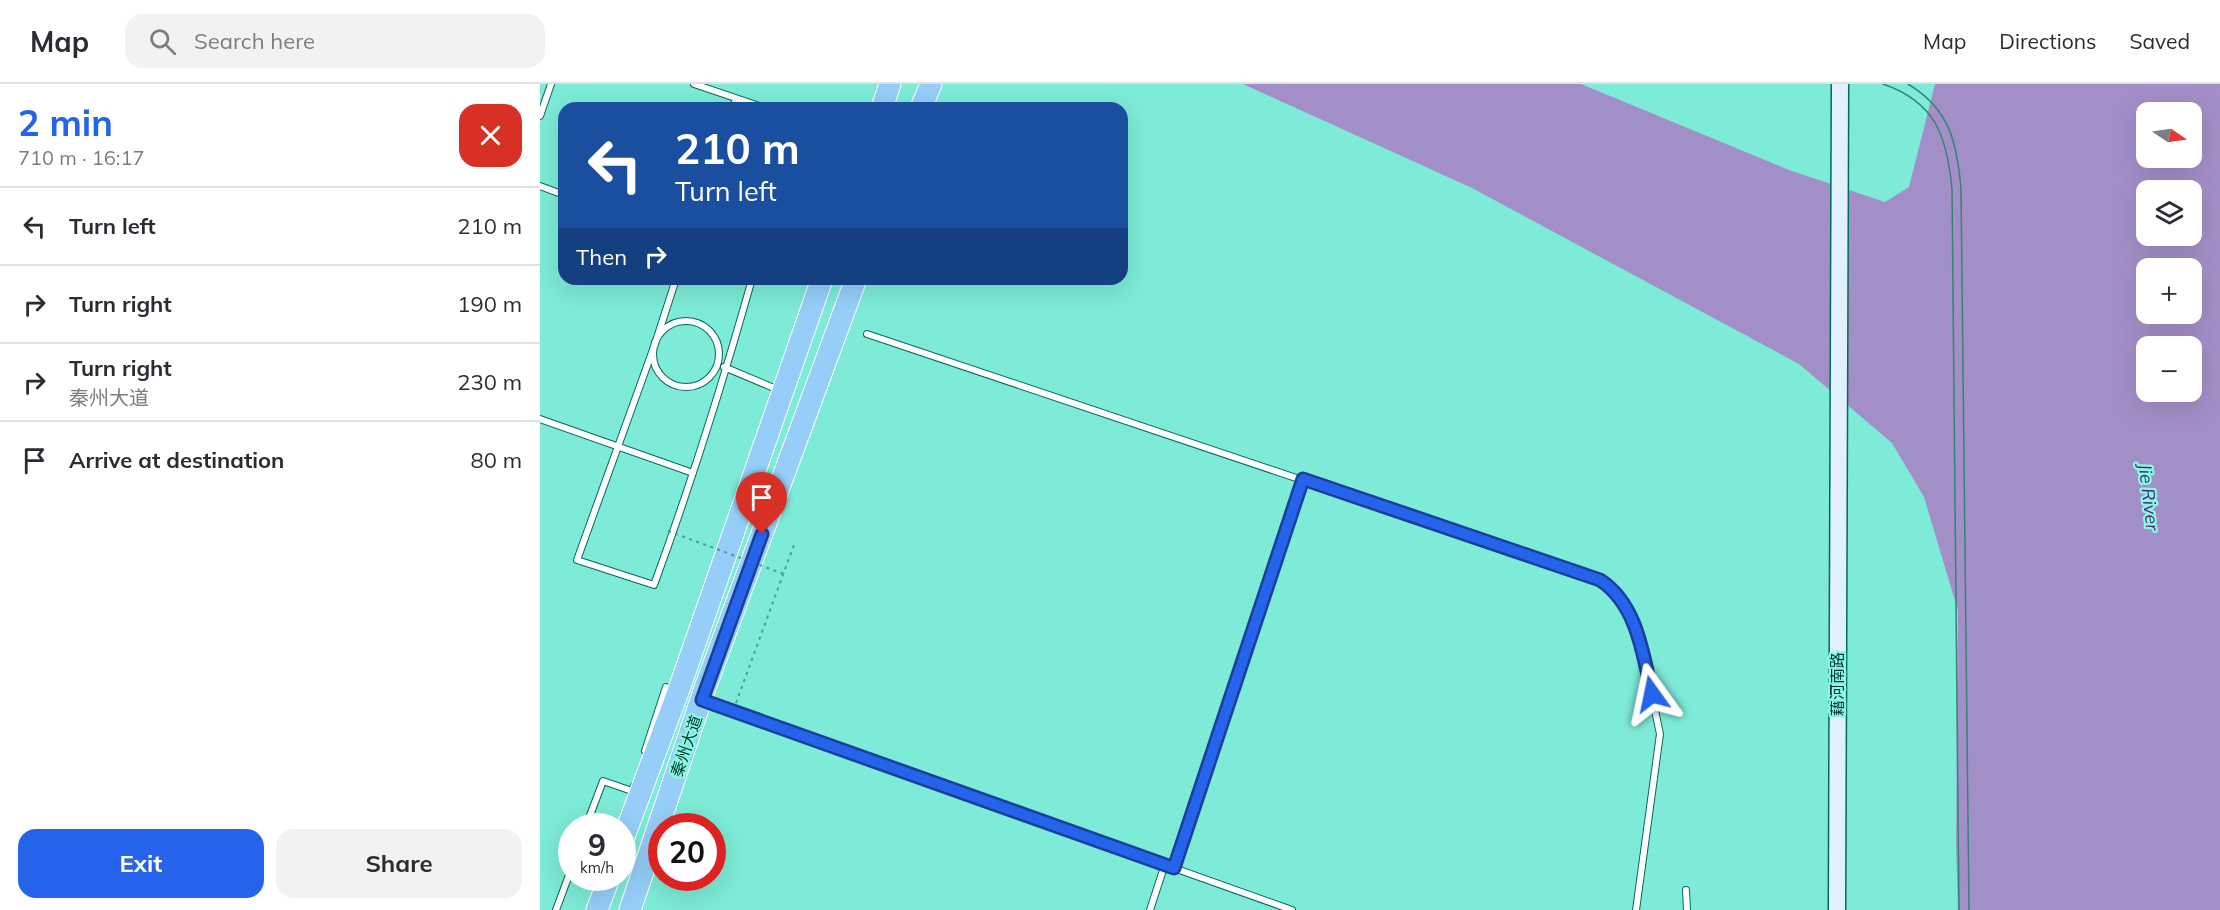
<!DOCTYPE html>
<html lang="en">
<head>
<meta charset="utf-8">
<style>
  body { margin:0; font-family:Mulish,"Noto Sans SC",sans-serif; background:#f2f2f3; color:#2b2b33; height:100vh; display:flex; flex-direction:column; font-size:22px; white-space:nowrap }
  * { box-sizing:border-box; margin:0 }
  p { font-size:20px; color:#7c7c81 }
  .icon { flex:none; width:33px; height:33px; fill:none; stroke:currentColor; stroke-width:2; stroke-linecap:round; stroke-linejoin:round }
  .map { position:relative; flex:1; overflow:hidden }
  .panel { display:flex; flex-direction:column; background:#fff; width:540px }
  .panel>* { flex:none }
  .guide { position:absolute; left:18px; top:18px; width:570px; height:183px; border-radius:18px; box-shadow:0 6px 24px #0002; background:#1a4fa0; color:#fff; overflow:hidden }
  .needle { width:39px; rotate:103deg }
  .fabs { position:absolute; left:1596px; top:18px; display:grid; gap:12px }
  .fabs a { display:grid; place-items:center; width:66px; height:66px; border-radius:12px; background:#fff; box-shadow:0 6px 24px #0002; font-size:30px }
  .speed { position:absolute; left:18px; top:729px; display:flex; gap:12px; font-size:30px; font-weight:700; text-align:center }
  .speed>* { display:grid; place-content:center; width:78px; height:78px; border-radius:50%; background:#fff; box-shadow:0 6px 24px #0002; line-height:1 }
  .speed small { font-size:15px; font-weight:400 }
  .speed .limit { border:9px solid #d22; background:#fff; color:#111 }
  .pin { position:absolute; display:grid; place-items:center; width:51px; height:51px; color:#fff; margin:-62px -26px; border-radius:50% 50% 50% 0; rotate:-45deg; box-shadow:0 0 6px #0007 }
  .pin .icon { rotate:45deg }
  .me { position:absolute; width:66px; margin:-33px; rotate:348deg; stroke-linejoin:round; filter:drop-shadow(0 0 4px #0008) }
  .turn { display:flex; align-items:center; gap:21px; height:126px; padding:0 18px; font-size:27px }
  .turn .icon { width:78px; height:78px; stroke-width:2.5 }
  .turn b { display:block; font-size:42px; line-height:51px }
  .then { display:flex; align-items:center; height:57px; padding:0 18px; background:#0003; gap:12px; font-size:22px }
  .round { display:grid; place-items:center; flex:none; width:63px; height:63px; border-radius:18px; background:#f2f2f3 }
  .summary { display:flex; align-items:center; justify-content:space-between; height:102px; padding:0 18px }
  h1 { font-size:36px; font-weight:700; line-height:45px; color:#2563eb }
  .primary-button { display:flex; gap:12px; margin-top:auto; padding:12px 18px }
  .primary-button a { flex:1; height:69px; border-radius:18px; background:#2563eb; color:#fff; font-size:24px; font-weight:700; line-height:69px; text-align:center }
  .primary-button a+a { background:#f2f2f3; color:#2b2b33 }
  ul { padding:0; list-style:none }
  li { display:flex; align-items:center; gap:18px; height:78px; padding:0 18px; border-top:2px solid #e1e1e2 }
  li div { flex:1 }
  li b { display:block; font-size:22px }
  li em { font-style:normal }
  header { display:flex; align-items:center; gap:36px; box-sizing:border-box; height:84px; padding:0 30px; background:#fff; border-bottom:2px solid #e1e1e2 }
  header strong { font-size:28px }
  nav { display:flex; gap:33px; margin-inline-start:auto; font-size:21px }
  .search { width:420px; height:54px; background:#f2f2f3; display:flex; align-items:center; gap:15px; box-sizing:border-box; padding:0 21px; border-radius:18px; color:#7c7c81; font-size:22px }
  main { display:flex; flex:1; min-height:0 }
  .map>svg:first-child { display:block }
  .water { fill:#a38fc7; fill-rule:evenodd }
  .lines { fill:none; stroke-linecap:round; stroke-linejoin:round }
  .lane-casing { stroke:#026a5d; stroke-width:8 }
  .secondary-casing { stroke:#026a5d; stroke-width:19 }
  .highway-casing { stroke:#fff; stroke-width:23 }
  .path { stroke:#4a9f91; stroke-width:2; stroke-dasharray:3 4.5; stroke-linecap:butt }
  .lane { stroke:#fff; stroke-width:6 }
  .secondary { stroke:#e0f0fd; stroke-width:16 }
  .highway { stroke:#96cef7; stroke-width:21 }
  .tram { stroke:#368275; stroke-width:1.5 }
  .path-bridge { stroke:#4a9f91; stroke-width:2; stroke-dasharray:3 4.5; stroke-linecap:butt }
  .route-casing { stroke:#184099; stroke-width:15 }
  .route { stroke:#2563eb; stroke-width:10 }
  .labels { text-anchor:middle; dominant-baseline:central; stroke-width:4.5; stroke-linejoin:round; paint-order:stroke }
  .street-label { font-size:16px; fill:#033730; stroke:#8bf8e4 }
  .water-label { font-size:18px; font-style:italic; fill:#472a6e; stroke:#8bf8e4 }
</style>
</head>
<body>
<header>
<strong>Map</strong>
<div class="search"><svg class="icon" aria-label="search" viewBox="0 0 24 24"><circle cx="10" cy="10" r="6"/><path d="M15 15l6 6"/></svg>Search here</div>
<nav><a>Map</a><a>Directions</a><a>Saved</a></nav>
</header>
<main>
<section class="panel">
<div class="summary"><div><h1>2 min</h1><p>710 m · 16:17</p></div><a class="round" style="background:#d93025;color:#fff"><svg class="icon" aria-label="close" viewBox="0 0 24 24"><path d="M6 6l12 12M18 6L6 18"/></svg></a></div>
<ul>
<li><svg class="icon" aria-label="left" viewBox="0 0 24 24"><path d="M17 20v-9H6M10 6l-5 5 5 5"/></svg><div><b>Turn left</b></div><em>210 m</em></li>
<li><svg class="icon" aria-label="right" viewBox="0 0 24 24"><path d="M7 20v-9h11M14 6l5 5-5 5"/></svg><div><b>Turn right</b></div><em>190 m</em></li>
<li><svg class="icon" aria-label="right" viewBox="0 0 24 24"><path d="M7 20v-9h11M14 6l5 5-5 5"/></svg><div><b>Turn right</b><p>秦州大道</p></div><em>230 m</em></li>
<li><svg class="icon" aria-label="arrive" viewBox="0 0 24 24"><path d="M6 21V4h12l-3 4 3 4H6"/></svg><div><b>Arrive at destination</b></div><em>80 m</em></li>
</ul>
<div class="primary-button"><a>Exit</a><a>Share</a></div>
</section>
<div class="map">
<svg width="1680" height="826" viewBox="0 0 1680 826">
  <rect width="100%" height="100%" fill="#7debd7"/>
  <path class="water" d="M703 0H1041L1249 86 1345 118 1369 103 1395 0H1680V826H1418L1416 760 1418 527 1384 413 1352 359 1259 280 932 104ZM1606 28H1652V74H1606ZM1606 106H1652V152H1606ZM1606 184H1652V230H1606ZM1606 262H1652V308H1606Z"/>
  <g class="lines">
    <defs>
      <path id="lane" d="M154 0 225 24
        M193 24 196 15
        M0 32 11 0
        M0 102 24 111
        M136 195 115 260 37 476 114 501C151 400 183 298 212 195
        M113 270a33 33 0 1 1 66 0a33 33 0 1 1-66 0Z
        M327 250 1060 496 1073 504 1098 547 1120 650 1096 826
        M184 283 241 307
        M0 335 153 389
        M165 617 752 826
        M105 667 126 603 135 607
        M46 742 63 697 92 707 94 702
        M634 784 763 395
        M1146 806 1147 826
        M16 826 32 783
        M610 826 625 780"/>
      <path id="secondary" d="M1297 826 1300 0"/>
      <path id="highway" d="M342 24 350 0
        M381 24 391 0
        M82 758 138 608 282 195
        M57 826 69 794
        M90 826 165 604 316 195"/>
    </defs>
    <use href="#lane" class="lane-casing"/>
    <use href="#secondary" class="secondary-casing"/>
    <use href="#highway" class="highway-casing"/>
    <path class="path" d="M196 619 255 458"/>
    <use href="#lane" class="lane"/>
    <use href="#secondary" class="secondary"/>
    <use href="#highway" class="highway"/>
    <path class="tram" d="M1343 0C1396 18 1407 53 1412 105L1419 826
      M1368 0C1410 25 1417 59 1421 105L1429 826"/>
    <path class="path-bridge" d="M128 447 244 490"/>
  </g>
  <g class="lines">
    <defs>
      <path id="route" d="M222 450 162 616 634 784 763 395 1060 496C1097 520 1103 570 1112 610"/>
    </defs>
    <use href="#route" class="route-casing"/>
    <use href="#route" class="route"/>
  </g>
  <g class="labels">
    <g class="street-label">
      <text transform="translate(1297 600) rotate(-90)">藉河南路</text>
      <text transform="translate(146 662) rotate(-71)">秦州大道</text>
    </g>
    <g class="water-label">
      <text transform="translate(1609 413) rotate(83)">Jie River</text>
    </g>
  </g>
</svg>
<div class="fabs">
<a><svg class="needle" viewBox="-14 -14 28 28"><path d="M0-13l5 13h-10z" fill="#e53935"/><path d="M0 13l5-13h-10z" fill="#7c7c81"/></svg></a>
<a><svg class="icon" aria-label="layers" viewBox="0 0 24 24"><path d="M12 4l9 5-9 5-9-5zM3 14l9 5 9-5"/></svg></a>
<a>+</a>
<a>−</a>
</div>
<div class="speed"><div>9<small>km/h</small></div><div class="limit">20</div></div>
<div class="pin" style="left:222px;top:450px;background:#d93025"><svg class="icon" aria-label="arrive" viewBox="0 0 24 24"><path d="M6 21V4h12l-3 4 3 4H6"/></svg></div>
<svg class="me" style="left:1112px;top:610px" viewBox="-20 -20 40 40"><path d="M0-17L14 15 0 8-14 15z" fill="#2563eb" stroke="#fff" stroke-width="4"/></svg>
<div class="guide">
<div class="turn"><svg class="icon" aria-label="left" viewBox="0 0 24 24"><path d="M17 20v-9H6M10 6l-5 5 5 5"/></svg><div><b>210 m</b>Turn left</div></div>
<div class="then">Then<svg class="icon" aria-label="right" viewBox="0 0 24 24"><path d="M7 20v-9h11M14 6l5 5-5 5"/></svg></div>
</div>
</div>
</main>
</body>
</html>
